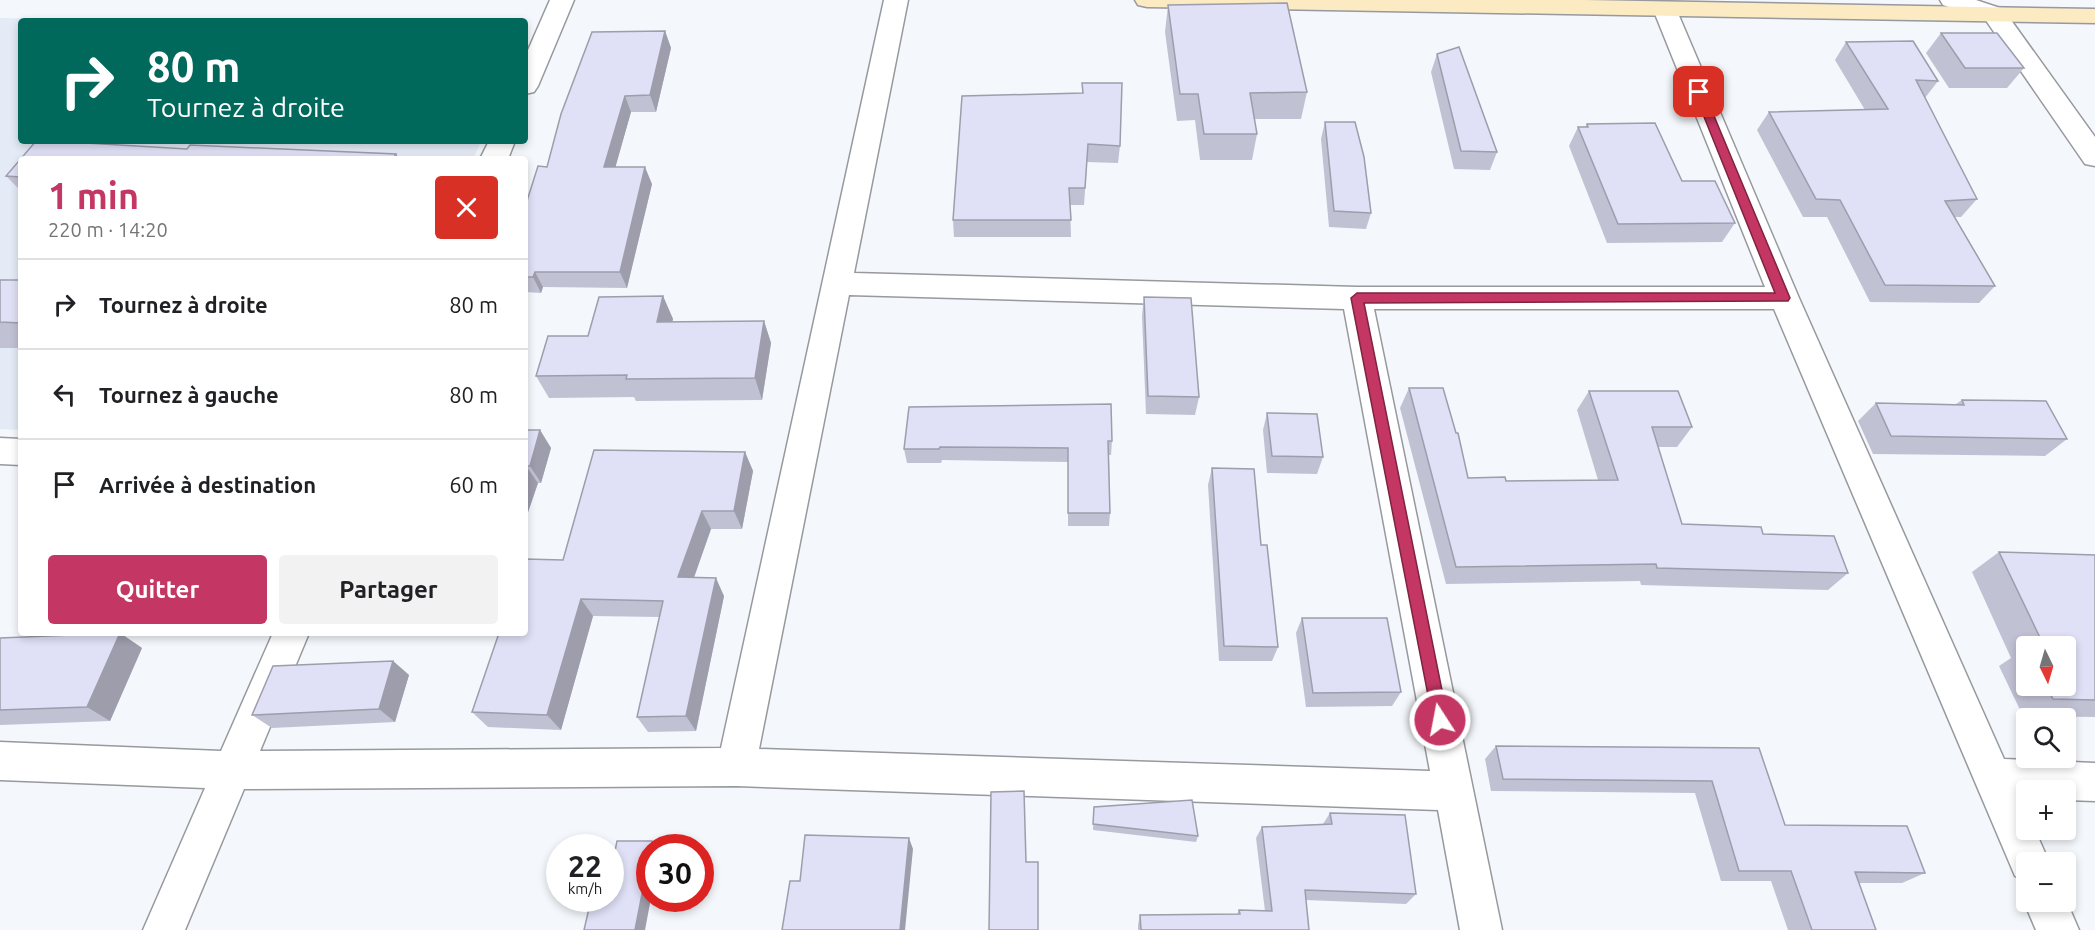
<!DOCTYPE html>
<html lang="fr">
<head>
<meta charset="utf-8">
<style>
  body { margin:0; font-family:Ubuntu,sans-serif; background:#f2f2f2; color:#202124; height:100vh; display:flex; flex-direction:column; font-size:22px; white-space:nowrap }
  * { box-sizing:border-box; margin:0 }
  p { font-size:20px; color:#757577 }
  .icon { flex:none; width:33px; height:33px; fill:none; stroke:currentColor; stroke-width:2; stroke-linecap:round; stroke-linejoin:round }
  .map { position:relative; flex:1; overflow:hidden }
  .drawer { position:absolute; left:18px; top:156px; width:510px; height:480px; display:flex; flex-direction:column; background:#fff; border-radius:6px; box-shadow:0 3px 9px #0003 }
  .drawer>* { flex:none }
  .hud { position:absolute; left:18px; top:18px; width:510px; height:126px; border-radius:6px; box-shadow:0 3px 9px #0003; background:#00695c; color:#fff; overflow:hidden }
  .needle { width:39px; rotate:175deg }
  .tools { position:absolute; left:2016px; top:636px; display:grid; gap:12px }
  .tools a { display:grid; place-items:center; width:60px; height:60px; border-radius:6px; background:#fff; box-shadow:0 3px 9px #0003; font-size:30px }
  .speed { position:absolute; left:546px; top:834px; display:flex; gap:12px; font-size:30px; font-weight:700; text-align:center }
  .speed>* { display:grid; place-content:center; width:78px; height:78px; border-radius:50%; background:#fff; box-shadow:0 3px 9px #0003; line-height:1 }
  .speed small { font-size:15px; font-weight:400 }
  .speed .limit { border:9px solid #d22; background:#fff; color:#111 }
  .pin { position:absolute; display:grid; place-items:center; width:51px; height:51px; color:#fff; margin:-26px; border-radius:12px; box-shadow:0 3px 9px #0006 }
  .me { position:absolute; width:66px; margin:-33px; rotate:349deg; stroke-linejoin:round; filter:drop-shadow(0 0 4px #0008) }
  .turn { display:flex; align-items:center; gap:21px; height:126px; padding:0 30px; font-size:27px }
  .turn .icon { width:78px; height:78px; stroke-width:2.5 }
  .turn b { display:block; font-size:42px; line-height:51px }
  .round { display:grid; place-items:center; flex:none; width:63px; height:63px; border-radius:6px; background:#f2f2f2 }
  .summary { display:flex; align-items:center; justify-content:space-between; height:102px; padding:0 30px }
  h1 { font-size:36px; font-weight:700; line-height:45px; color:#c43664 }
  .cta { display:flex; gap:12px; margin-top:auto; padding:12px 30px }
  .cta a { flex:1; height:69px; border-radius:6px; background:#c43664; color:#fff; font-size:24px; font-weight:700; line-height:69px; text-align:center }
  .cta a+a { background:#f2f2f2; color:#202124 }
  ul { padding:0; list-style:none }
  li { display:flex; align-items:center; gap:18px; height:90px; padding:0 30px; border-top:2px solid #e0e0e0 }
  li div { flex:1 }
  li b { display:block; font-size:22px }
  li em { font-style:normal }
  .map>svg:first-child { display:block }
  .built { fill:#e4ebf6 }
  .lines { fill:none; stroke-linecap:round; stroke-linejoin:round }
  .street-casing { stroke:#96999d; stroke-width:3 }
  .secondary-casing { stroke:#96999d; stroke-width:3 }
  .street { fill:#fff; fill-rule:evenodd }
  .secondary { fill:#fceac3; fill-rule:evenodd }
  .wall { fill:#c1c1d4; fill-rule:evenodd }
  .shaded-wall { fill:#9d9dac }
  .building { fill:#e0e0f6; stroke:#9d9dac; stroke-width:1.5 }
  .route { fill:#c43664; stroke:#7f2341; stroke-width:1.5 }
</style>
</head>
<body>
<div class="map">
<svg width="2095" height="930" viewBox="0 0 2095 930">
  <rect width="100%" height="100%" fill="#f4f7fb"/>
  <path class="built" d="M0 18 159 21H21V141H481L473 159H21V430L0 429Z"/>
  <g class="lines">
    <defs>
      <path id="street" d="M550 0H574L538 86 534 92 525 94V57Z
        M884 0H908L854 273 1357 287H1765L1653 9 1656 4 1665 2 1674 4 1799 298 2004 759 2095 763V801L2066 800V790H2026V798H2021L2026 810V830H2035L2049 862H2026V881L2015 876 1774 309H1374L1502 930H1460L1438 810 736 786 244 789 185 930H143L205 788 0 780V742L221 751 273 633H309L260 751 721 748ZM849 295 1344 309 1430 771 759 749Z
        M1940 0H1976L2003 9 2095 137V166L2085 164 1985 19 1943 5Z
        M489 141H515L508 159H480Z
        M0 438 21 439V465L0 464Z
        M2026 897V902L2066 900 2079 930H2036L2024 902Z"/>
      <path id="secondary" d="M1135 0H1585L2095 9V23L1147 7 1138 5Z"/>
    </defs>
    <use href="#street" class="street-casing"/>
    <use href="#secondary" class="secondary-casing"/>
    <use href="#street" class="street"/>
    <use href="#secondary" class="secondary"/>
  </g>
  <path class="wall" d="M1168 5 1307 92 1301 119H1254L1257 134 1252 160H1200L1195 120 1177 121 1165 32Z
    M665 31 671 48 656 112H631L615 167 652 184 627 288 543 287 541 293 525 292V207L547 167Z
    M1941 33 2024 68 2007 88H1949L1926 53Z
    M1846 42 1938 81 1925 98 1977 199 1961 217H1954L1995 286 1979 303 1870 302 1827 217H1803L1757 130 1769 112 1865 110 1835 60Z
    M1437 54 1497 152 1490 170 1454 169 1431 72Z
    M1082 83 1120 146 1118 163 1087 162 1084 205H1070L1071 237H954L953 220 1082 93Z
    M1325 122 1371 213 1366 229 1329 227 1321 139Z
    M1587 124 1682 181 1735 223 1722 242 1607 243 1569 146 1578 127H1585Z
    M36 141H52L187 149 190 145 396 154 399 159H21V191L6 176Z
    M0 280H21V348H0Z
    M663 296 673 319 672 322 764 321 771 343 762 400 636 401 634 397 549 398 536 376 588 336Z
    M1144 297 1199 397 1195 415 1146 414 1142 316Z
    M1409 388 1456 433 1468 478 1506 481 1598 480 1577 410 1589 391 1692 427 1677 447H1658L1682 524 1763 534 1848 573 1828 590 1641 585 1640 581 1446 584 1400 408Z
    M1962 400 2067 439 2045 456 1873 454 1858 421 1876 403 1956 404Z
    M909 407 1112 441 1111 455H1109L1110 513 1109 526H1068V462L942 460 941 463H907L904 449Z
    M1267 413 1323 457 1317 474 1267 473 1263 430Z
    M525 430H540L551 448 541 483H538L525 521Z
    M745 452 753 471 742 529H711L694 578 724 596 696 731 648 732 637 717 660 617 593 616 561 730 488 727 472 712 563 560Z
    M1212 468 1261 545 1278 647 1272 661H1219L1208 485Z
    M1999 552 2095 555V717L2023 716 1999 666 2011 658 1972 572ZM2026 646H2066V686H2026Z
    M1302 618 1401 692 1392 706 1306 707 1296 633Z
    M120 633 142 648 110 721 0 725V638Z
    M393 661 409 675 395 722 272 728 252 715Z
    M1496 746 1759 748 1785 825 1925 873 1902 883H1858L1876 930H1788L1771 881H1721L1695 793 1491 791 1485 759Z
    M1094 807 1198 836 1196 842 1093 830Z
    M1330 813 1416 894 1406 904 1306 900 1309 930H1138V925L1140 915 1237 914 1239 910 1265 911 1256 838 1262 827 1323 824Z"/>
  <path class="shaded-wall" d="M665 31 671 48 656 112 650 95Z
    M625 96 631 112 611 183 604 167Z
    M396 154 399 159H393Z
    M645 167 652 184 627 288 620 272Z
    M535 272 543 287 541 293 533 277Z
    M663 296 673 319 667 344 657 322Z
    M764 321 771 343 762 400 755 378Z
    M540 430 551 448 541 483 530 466Z
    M745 452 753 471 742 529 734 511Z
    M526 466 538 483 525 521V470Z
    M702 511 711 529 688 594 678 577Z
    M716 578 724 596 696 731 686 716Z
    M581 599 593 616 561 730 547 715Z
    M120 633 142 648 110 721 87 707Z
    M393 661 409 675 395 722 379 709Z
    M909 838 913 849 905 930H900Z
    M652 841 658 848H651Z
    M650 853V898H651L645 930H635Z"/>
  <path class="building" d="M1287 3 1307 92 1250 93 1257 134H1204L1198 94H1180L1168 5Z
    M665 31 650 95 625 96 604 167H645L620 272H535L533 277H525V207L538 166 547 167 561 114 592 32Z
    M1941 33H1997L2024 68H1965Z
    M1913 41 1938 81 1916 80 1977 199 1945 201 1995 286 1885 285 1840 200 1816 199 1769 112 1888 109 1846 42Z
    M1459 47 1497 152 1461 151 1437 54Z
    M1082 83H1122L1120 146 1088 144 1085 188H1069L1071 220H953L962 96 1083 93Z
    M1325 122H1355L1364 157 1371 213 1334 211Z
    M1655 123 1682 181H1715L1735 223 1618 224 1578 127H1588L1587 124Z
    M36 141H52L187 149 190 145 396 154 393 159H21V177L6 176Z
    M0 280H21V323L0 322Z
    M663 296 657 322 764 321 755 378 626 379 627 375 536 376 548 336H588L599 297Z
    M1144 297 1191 298 1199 397 1148 396Z
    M1409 388H1443L1456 433H1458L1468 478 1505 477 1506 481 1618 480 1589 391H1678L1692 427H1652L1682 524 1761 527 1763 534 1834 536 1848 573 1657 568 1656 564 1456 567Z
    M1962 400 2046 401 2067 439 1891 436 1876 403 1964 405Z
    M1111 404 1112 441H1108L1110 513H1068V448L940 447 939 449H904L909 407Z
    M1267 413 1317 414 1323 457 1272 456Z
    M525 430H540L530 466H526L525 470Z
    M594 450 745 452 734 511H702L678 577 716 578 686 716 637 717 663 601 581 599 547 715 472 712 499 633H525V559L563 560Z
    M1212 468 1254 469 1261 545H1267L1278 647 1224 646Z
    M1999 552 2095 555V700L2053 699 2046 686H2066V646H2044Z
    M1302 618H1387L1401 692 1313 693Z
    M120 633 87 707 0 710V638Z
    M393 661 379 709 252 715 273 666Z
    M1496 746 1759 748 1785 825 1907 826 1925 873 1855 872 1876 930H1812L1791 871H1739L1712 781 1503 779Z
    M1024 791 1026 862H1038V930H989L991 792Z
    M1192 800 1198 836 1093 824 1094 807Z
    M1330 813 1405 815 1416 894 1305 890 1309 930H1141L1140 915 1240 914 1239 910 1272 911 1262 827 1332 824Z
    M805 835 909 838 900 930H782L790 881H800Z
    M617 841H652L651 848H650V853L635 930H584L590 904H605L606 898H610V875Z"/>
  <path class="route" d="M1699 88 1704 92 1790 298 1788 301 1364 303 1448 720 1446 726 1440 728 1434 726 1351 298 1357 293H1775L1694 92Z"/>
</svg>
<div class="tools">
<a><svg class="needle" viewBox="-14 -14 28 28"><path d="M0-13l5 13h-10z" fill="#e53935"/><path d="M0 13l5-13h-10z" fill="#757577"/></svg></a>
<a><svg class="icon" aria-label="search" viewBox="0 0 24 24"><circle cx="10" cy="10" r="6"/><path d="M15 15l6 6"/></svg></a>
<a>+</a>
<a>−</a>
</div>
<div class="speed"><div>22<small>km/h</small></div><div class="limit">30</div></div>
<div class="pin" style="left:1699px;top:92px;background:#d93025"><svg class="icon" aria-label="arrive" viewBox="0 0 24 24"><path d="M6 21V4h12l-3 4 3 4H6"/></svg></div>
<svg class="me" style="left:1440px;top:720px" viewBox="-20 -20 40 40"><circle r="17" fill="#c43664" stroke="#fff" stroke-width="3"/><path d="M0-11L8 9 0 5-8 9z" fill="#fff"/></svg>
<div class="hud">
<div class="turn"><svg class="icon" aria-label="right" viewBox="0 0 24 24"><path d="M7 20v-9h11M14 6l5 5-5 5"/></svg><div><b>80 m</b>Tournez à droite</div></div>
</div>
<section class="drawer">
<div class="summary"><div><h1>1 min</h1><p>220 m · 14:20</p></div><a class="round" style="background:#d93025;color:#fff"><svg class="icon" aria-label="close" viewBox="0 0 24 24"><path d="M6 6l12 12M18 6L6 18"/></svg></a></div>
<ul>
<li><svg class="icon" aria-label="right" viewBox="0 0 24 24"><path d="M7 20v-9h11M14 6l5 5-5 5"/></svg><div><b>Tournez à droite</b></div><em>80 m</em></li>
<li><svg class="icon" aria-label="left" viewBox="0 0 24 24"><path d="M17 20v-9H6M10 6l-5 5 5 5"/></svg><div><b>Tournez à gauche</b></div><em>80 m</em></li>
<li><svg class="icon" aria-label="arrive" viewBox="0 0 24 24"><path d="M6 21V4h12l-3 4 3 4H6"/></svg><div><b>Arrivée à destination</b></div><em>60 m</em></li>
</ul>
<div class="cta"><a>Quitter</a><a>Partager</a></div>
</section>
</div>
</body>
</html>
